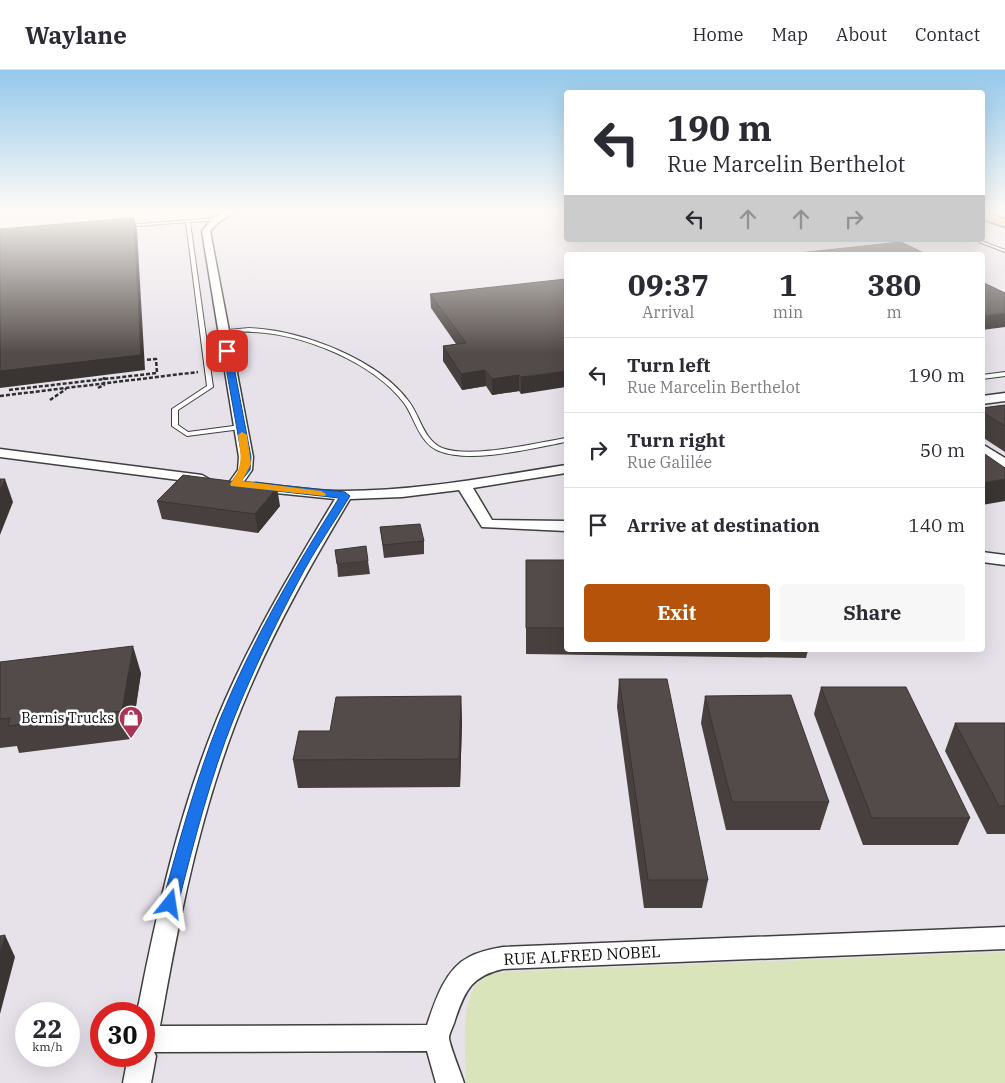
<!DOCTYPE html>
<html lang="en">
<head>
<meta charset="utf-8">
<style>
  body { margin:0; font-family:"IBM Plex Serif",serif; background:#f7f7f7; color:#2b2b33; height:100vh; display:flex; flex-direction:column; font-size:19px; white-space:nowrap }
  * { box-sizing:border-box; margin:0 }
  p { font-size:16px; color:#7c7c81 }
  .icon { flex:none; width:28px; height:28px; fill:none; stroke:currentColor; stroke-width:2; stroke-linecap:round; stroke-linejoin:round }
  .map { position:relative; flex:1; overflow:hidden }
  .sheet { position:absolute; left:564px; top:182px; width:421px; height:400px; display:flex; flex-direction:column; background:#fff; border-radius:5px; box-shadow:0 5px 20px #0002 }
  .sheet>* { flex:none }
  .top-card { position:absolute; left:564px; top:20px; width:421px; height:152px; border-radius:5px; box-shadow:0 5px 20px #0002; background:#fff; color:#2b2b33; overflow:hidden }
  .speed { position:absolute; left:15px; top:932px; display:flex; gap:10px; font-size:25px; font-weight:700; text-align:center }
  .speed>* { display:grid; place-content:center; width:65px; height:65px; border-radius:50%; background:#fff; box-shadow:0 5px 20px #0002; line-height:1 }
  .speed small { font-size:12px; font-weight:400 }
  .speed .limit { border:8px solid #d22; background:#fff; color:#111 }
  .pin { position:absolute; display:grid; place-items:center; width:42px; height:42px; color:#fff; margin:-21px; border-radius:10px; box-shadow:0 2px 8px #0006 }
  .me { position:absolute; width:55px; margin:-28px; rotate:15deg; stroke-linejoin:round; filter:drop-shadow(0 0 4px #0008) }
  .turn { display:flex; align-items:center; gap:18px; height:105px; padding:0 20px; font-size:22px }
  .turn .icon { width:65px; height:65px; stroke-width:2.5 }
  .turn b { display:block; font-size:35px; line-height:42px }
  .lanes { display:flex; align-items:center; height:48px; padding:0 20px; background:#0003; justify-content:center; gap:25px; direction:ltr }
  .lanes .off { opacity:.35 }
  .eta { display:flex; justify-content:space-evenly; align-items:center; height:85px; text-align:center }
  .eta b { font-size:30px; font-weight:700; line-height:35px }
  .button { display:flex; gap:10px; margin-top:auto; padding:10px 20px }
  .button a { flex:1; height:58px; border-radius:5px; background:#b45309; color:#fff; font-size:20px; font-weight:700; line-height:58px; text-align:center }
  .button a+a { background:#f7f7f7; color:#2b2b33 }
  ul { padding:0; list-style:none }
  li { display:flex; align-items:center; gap:15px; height:75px; padding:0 20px; border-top:1px solid #e1e1e2 }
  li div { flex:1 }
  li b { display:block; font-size:19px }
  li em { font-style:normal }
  header { display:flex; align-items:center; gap:30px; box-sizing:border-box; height:70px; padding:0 25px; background:#fff; border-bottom:1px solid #e1e1e2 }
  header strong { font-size:24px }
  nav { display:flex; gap:28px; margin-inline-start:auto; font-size:18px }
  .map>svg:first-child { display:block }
  .industrial { fill:#e7e1ea; fill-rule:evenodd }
  .green { fill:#dae4ba }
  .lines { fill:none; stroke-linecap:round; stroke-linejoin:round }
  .service-casing { stroke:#3f3f3f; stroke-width:2 }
  .minor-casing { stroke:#3f3f3f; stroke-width:3 }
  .primary-casing { stroke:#1d1d1d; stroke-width:3 }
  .path { stroke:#2e2e2e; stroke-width:2.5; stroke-dasharray:4 2; stroke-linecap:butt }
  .service { fill:#fff; fill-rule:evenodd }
  .minor { fill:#fff; fill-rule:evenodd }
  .primary { fill:#eaaf70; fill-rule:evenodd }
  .wall { fill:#47403f }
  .shaded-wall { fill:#3a3433 }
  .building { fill:#534b49; stroke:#3a3433 }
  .route { fill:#1a73e8; stroke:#114b97 }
  .slow { fill:#f59e0b }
  .labels { text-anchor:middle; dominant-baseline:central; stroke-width:5; stroke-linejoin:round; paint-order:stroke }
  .poi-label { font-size:14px; fill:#0c0c0c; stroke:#fff; text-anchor:end }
  .near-street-label { font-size:16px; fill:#0c0c0c; stroke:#fff }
</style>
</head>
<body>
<header>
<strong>Waylane</strong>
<nav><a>Home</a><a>Map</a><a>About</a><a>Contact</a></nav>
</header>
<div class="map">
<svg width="1005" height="1013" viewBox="0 0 1005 1013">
  <rect width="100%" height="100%" fill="#fdf6ed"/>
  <path class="industrial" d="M0 141H566V170H982L983 141H1005V1013H0ZM566 185H982V580H566ZM26 944H69V986H26ZM101 944H144V986H101Z"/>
  <path class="green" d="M1005 882V1013H466C466 985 457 920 487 906 492 904 498 903 503 902Z"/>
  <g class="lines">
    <defs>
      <path id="service" d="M217 148 218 150 190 152 213 317 178 340V355L188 362 241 355 244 357 241 359 187 366 172 356V339L207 316 186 152 127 157 125 156 127 155Z
        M979 170 1005 180V182L979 172Z
        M249 258C301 260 379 289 410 333 420 347 424 370 442 378 471 389 535 373 566 368V372C532 378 472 394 439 381 419 373 415 348 404 333 373 292 303 264 253 262 243 261 233 262 223 263L221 262 228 260Z
        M1005 302V306L982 309V305Z"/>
      <path id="minor" d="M228 141H238L220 151 210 161 253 387 252 400 240 417H230L228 414 238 400 239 387 202 161 214 147Z
        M1005 323V331L982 334V326Z
        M982 374 1005 388V398L982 385Z
        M0 379 202 405 209 409 202 413 0 387Z
        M566 395V403L473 418 492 450 566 451V461L482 457 459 420 402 427 350 429C313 491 277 554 249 620 203 727 180 842 160 956L427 955C435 931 445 899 469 887 480 881 492 879 503 877L1005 857V879L503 899C472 906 465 920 455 950 454 955 449 963 449 968 450 977 461 1003 464 1013H436L427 981 154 982 156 986 151 1013H123L128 986H144V944H136L139 933C158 836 180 740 217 649 249 572 292 500 335 429L256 421 251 420 249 417 251 414 256 413C282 416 309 420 336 421 413 422 490 407 566 395Z
        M982 482 1005 485V495L982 492Z"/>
      <path id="primary" d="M982 141 1005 149V157L982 149Z"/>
    </defs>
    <use href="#service" class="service-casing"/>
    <use href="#minor" class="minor-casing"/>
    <use href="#primary" class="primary-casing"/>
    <path class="path" d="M98 318 104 315V307
      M9 320 157 303 156 289 145 290
      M0 326 198 302
      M50 330 66 319"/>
    <use href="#service" class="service"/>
    <use href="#minor" class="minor"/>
    <use href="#primary" class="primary"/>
  </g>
  <path class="wall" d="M566 209 521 324 519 321 492 325 486 316 462 320 443 291V276L456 274 431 238 430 224Z
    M1005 335V382L982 367V338Z
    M157 431 280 436 258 463 162 449Z
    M380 457 424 471V484L384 488Z
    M526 490H566V580H808L806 588 526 584Z
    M368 491 370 504 338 507 337 494Z
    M0 592 141 603 131 669 19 683 17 676 0 678Z
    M619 609 708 810 702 838H644L617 637Z
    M821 617 970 748 958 775H863L814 644Z
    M461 626 462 653 460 717 298 718 293 690 330 661Z
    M705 626 829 732 820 760H726L701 653Z
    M955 653H1005V764H987L945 681Z"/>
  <path class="shaded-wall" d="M134 148 137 160 145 300 0 318V301Z
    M1005 243V257L982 260V246Z
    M485 300 486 316 462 320 461 304Z
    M566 301V317L521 324V307Z
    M519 305V321L492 325V309Z
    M5 409 13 432 0 465V421Z
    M1005 409V431L982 435V413Z
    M277 417 280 436 258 463 255 444Z
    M133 576 141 603 131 669 122 641Z
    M461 626 462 653 460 717 459 689Z
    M5 865 15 887 0 944V882Z"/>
  <path class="building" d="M134 148 141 285 0 301V159Z
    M901 172 928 185H780Z
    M566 209V301L521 307 519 305 492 309 485 300 461 304 443 276 466 273 430 224Z
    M982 212 1005 223V243L982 246Z
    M1005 335V356L982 342V338Z
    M982 382 1005 398V409L982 413Z
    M183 405 277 417 255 444 157 431Z
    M0 409H5L0 421Z
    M420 454 424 471 383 475 380 457Z
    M366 476 368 491 337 494 335 480Z
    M526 490H566V558H526Z
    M133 576 122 641 8 656 10 648 0 649V592Z
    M619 609H667L708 810H648Z
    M821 617H906L970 748H872Z
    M791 625 829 732H732L705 626Z
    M461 626 459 689 293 690 299 661H330L336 627Z
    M955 653H1005V736H999Z
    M5 865 0 882V866Z"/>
  <linearGradient id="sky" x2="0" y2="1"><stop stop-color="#94c9eb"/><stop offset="0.5" stop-color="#fefbf7"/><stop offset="1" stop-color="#fefbf7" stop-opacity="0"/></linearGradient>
  <rect width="1005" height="283" fill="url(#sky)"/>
  <path class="route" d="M227 278 231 281 251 387 250 400 241 411 345 422 350 426C333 454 314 481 299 510 275 555 253 601 234 648 210 708 194 772 178 834L176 839 170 841 164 839 162 834C179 772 196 709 220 649 252 571 294 499 339 428L231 416 230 414 240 400 242 387 223 281Z"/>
  <path class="slow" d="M242 362 247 365 251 394 242 411 321 421 326 424 325 426 231 416 230 414C244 395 241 387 238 365Z"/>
  <defs>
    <symbol id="shop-pin" viewBox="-11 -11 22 30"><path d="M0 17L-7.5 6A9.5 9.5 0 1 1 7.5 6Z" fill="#ad3356" stroke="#fff"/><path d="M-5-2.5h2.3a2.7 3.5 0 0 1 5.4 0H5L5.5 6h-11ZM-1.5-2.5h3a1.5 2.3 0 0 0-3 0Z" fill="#fff"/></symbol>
  </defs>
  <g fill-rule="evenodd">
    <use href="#shop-pin" x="117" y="634" width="28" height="38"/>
  </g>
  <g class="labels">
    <g class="poi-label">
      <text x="114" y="648">Bernis Trucks</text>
    </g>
    <g class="near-street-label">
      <text transform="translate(582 885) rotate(-3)">RUE ALFRED NOBEL</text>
    </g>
  </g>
</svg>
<div class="speed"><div>22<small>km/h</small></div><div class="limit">30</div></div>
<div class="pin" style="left:227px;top:281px;background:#d93025"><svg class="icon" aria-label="arrive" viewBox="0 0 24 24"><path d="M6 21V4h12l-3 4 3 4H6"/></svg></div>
<svg class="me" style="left:170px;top:834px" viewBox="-20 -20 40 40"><path d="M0-17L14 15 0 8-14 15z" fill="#1a73e8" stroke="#fff" stroke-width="4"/></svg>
<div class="top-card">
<div class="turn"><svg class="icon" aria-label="left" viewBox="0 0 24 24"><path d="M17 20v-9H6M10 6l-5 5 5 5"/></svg><div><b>190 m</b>Rue Marcelin Berthelot</div></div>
<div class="lanes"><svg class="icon" aria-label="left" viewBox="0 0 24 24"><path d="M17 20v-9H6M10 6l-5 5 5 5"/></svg><svg class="icon off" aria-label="ahead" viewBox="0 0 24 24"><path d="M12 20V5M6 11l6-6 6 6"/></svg><svg class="icon off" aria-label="ahead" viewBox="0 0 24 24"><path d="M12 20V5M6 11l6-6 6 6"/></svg><svg class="icon off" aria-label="right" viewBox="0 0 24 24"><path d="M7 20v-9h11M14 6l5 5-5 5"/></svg></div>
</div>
<section class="sheet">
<div class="eta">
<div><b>09:37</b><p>Arrival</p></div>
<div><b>1</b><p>min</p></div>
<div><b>380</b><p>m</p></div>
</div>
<ul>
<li><svg class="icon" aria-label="left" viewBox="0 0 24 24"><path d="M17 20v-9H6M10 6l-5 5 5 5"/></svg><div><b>Turn left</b><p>Rue Marcelin Berthelot</p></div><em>190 m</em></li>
<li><svg class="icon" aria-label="right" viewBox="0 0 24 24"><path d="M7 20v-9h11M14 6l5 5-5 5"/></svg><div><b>Turn right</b><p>Rue Galilée</p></div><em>50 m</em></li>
<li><svg class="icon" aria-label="arrive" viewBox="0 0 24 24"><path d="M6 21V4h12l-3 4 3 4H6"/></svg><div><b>Arrive at destination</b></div><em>140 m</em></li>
</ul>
<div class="button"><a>Exit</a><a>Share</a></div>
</section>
</div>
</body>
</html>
